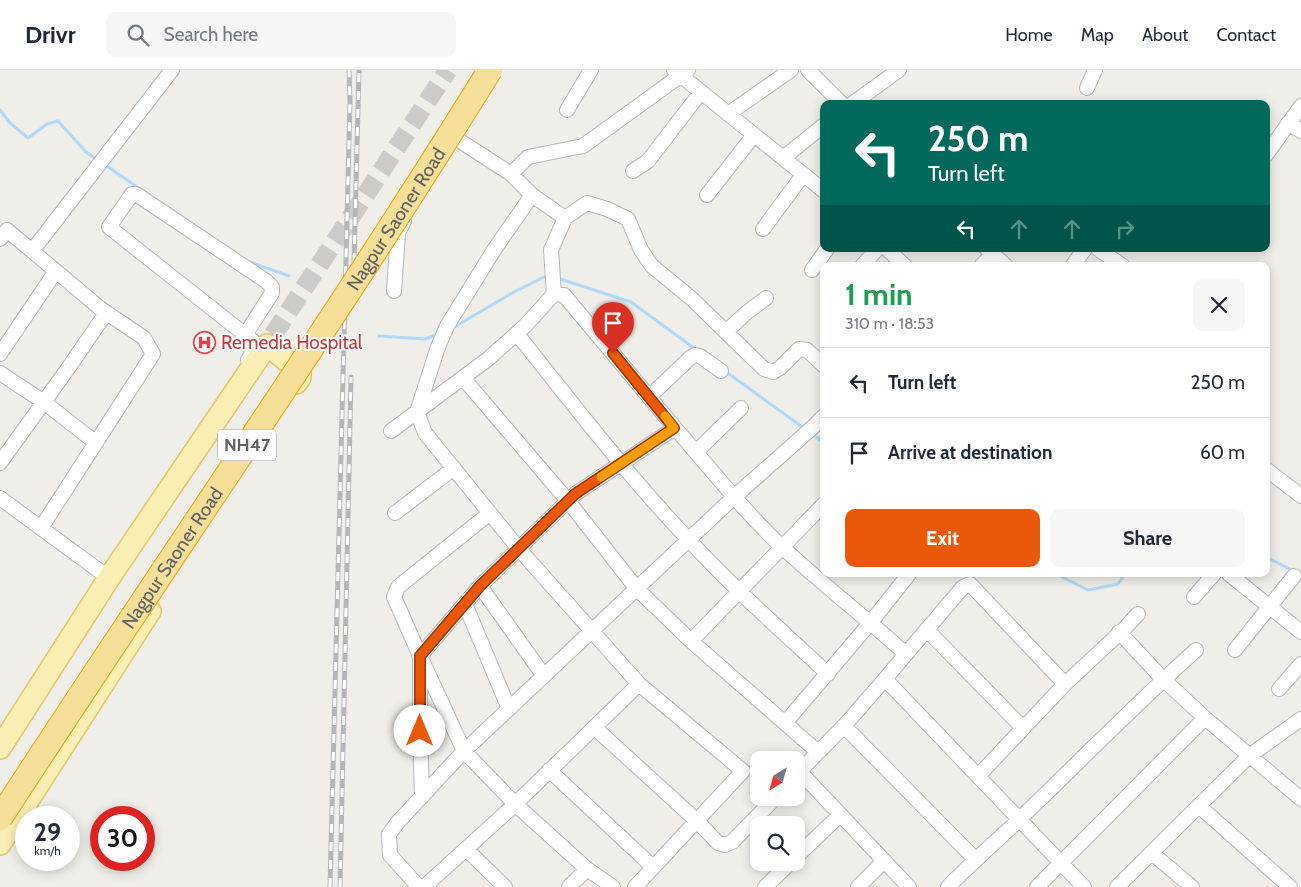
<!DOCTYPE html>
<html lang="en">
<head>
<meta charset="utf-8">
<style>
  body { margin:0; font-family:Cabin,sans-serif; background:#f6f6f7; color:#1f2937; height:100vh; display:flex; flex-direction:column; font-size:19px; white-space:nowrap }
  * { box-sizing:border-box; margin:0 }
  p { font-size:16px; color:#747a83 }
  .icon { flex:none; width:28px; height:28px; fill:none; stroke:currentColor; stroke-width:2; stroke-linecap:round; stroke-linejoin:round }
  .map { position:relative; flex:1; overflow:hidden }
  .panel { position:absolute; left:820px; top:192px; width:450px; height:315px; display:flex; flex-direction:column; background:#fff; border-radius:10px; box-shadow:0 2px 12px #0003 }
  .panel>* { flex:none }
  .banner { position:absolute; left:820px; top:30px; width:450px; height:152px; border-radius:10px; box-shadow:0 2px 12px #0003; background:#00695c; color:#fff; overflow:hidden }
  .needle { width:32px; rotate:217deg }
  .fabs { position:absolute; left:750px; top:681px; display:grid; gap:10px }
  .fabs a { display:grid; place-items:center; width:55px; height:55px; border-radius:10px; background:#fff; box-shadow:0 2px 12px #0003; font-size:25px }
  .speed { position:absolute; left:15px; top:736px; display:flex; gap:10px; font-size:25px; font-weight:700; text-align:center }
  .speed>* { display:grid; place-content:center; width:65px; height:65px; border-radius:50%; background:#fff; box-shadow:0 2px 12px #0003; line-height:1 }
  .speed small { font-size:12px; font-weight:400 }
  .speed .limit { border:8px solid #d22; background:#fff; color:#111 }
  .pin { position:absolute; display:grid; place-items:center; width:42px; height:42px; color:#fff; margin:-51px -21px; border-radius:50% 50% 50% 0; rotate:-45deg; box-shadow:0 0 5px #0007 }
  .pin .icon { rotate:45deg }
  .me { position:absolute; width:55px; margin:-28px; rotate:0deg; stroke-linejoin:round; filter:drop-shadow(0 0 4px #0008) }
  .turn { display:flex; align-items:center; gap:18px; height:105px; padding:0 25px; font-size:22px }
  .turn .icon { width:65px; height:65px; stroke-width:2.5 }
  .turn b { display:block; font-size:35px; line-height:42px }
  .lanes { display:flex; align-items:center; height:48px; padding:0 25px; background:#0003; justify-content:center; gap:25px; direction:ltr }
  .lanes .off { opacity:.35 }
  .round { display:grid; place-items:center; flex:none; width:52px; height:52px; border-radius:10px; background:#f6f6f7 }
  .head { display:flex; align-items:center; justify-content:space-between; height:85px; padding:0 25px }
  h1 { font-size:30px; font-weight:700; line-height:38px; color:#1e9e55 }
  .action { display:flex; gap:10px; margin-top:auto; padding:10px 25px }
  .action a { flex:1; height:58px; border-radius:10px; background:#ea580c; color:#fff; font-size:20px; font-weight:700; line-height:58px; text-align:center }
  .action a+a { background:#f6f6f7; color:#1f2937 }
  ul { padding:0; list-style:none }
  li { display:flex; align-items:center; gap:15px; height:70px; padding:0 25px; border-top:1px solid #e0e1e3 }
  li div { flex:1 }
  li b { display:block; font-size:19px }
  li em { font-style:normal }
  header { display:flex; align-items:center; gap:30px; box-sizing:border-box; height:70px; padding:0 25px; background:#fff; border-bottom:1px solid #e0e1e3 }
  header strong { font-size:24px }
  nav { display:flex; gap:28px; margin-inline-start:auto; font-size:18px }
  .search { width:350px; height:45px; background:#f6f6f7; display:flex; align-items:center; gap:12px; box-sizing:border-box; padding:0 18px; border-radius:10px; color:#747a83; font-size:19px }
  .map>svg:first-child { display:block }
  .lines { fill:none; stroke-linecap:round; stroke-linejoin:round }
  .stream { stroke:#afd8f9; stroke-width:3 }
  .secondary-tunnel { stroke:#cccbc8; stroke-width:19; stroke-dasharray:19 9; stroke-linecap:butt }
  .street-casing { stroke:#b5b7bb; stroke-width:16 }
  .primary-casing { stroke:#e7c569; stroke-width:24 }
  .street { stroke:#fff; stroke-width:14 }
  .primary { stroke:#f9eeb3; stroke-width:21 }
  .rail-casing { stroke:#b5b6b7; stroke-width:5 }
  .rail { stroke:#fff; stroke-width:3; stroke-dasharray:9; stroke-linecap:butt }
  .highway-bridge-casing { stroke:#e6a512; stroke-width:26; stroke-linecap:butt }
  .highway-bridge { stroke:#f5df99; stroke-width:24 }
  .route-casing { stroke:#983908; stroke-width:12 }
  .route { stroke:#ea580c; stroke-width:9 }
  .slow { stroke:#f59e0b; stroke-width:9 }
  .labels { text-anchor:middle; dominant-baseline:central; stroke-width:4; stroke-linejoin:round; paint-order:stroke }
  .shield { fill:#fff; stroke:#8f9195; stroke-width:1 }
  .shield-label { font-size:18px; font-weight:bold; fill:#5f6267 }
  .street-label { font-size:19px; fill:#5f6267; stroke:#fff }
  .health-label { font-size:19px; fill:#be3a42; stroke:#fff; text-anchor:start }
</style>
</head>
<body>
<header>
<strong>Drivr</strong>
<div class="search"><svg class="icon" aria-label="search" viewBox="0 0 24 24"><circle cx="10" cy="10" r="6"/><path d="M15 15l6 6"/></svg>Search here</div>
<nav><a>Home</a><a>Map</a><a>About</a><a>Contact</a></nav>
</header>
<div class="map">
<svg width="1301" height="817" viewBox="0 0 1301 817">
  <rect width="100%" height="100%" fill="#f0eee8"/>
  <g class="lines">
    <path class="stream" d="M0 40 9 52 28 68 47 54 58 51 86 82 97 90
      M104 94 140 119
      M247 191 289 206
      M557 208 631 232 698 281
      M451 259 512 223 548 205
      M379 266 425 269 438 264
      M725 301 805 359
      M812 364 824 373
      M1266 487 1301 505
      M1056 504 1088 520 1118 514 1125 504"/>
    <path class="secondary-tunnel" d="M273 265 448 0"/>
    <defs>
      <path id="street" d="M674 0 783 88 824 55
        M808 0 842 34
        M1087 18 1095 0
        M852 34 899 0
        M567 40 591 0
        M728 44 791 0
        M1288 53 1301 61
        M1266 85 1301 36
        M783 88 824 121
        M633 101 648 91 701 22
        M511 104 528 87 583 76 688 0
        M532 125 494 180 447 256 438 277 417 342 425 363 519 479 639 614 743 701 635 817
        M707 125 754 65
        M565 148 587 133 607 139 628 149 641 180 652 196 692 229 764 299 773 302 780 298 799 279 807 280 824 296
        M763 159 803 105
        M0 169 7 160 32 181 172 0
        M887 179 905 196
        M987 179 1006 196
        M1098 179 1123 196
        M32 181 101 239 144 268 153 284 41 458
        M862 196 877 179
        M981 196 993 184
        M1072 196 1085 179
        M812 200 827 179
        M394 221 398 163 404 151
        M554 224 564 225 675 358
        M726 262 745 244 766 228
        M517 264C573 334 627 405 689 470 733 518 781 560 828 604
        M245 265 272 223V217L266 211 136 124H132L109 157 253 271 256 274 253 282 248 290
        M0 284 56 201
        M0 303 44 332 96 373
        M463 308 568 431 637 519 691 571 818 682
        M649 327 690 288 695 285 700 286 721 301
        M391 361 488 289 526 255 554 224 551 180 565 148 532 125 511 104 457 69
        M696 382 741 338
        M0 393 69 297 106 243
        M1266 399 1301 426
        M0 428 109 508
        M395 443 454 398
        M1229 504 1301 562
        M480 516 544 606
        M1194 527 1214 504
        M465 534 509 639
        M927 560 1023 658
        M1119 562 1163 609 1205 648 1301 729
        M691 571 824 434
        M1235 580 1294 506
        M906 584 963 517 970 514 1065 614
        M1279 619 1301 594
        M785 653 871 552 909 504
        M844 656 975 789
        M594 657 697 751 718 773 725 775 732 772 775 728
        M549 700 653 797
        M800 702 909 817
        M796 705 844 656 885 609
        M978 706 1065 614 1124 559 1138 544
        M422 727 420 661V586L394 527 398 517 490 443
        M1199 736 1290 817
        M466 779 505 817
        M1152 783 1192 817
        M796 787 840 745
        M587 799 515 734 464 681 420 586 480 516 575 424 675 358C710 398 743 440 782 477 822 514 865 547 906 584L885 609 1084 817
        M419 817 390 785 389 764 398 752 464 681 734 427 812 358 824 346
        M424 817 510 739 639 614
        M569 817 587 799 613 817
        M765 817 791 792
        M858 817 884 791
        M948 817C975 789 1004 765 1031 738 1086 685 1139 631 1196 580
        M1037 817 1205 648
        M1117 817 1249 686 1301 649"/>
      <path id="primary" d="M0 678 109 508 267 275 300 301V308L296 313
        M0 774 150 541"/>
    </defs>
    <use href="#street" class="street-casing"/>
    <use href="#primary" class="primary-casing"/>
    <use href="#street" class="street"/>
    <use href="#primary" class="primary"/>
    <defs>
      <path id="rail" d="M354 192 359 0
        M330 817 350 32 349 0
        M340 817 351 307"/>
    </defs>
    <use href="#rail" class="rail-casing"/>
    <use href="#rail" class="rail"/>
    <defs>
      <g id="highway-bridge">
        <path id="s1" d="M0 748C162 498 333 254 490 0"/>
      </g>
    </defs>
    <use href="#highway-bridge" class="highway-bridge-casing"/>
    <use href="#highway-bridge" class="highway-bridge"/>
  </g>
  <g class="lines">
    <defs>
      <path id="route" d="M420 661V586L480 516 575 424 674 358 613 283"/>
    </defs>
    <use href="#route" class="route-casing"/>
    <use href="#route" class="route"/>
    <path class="slow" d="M601 407 674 358 665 346"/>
  </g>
  <defs>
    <symbol id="hospital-ring" viewBox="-11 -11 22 22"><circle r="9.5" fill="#fff" stroke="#e0444e" stroke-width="1.5"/><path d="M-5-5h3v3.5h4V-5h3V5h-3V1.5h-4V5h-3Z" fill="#e0444e"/></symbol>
  </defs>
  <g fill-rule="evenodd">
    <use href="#hospital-ring" x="192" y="260" width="25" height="25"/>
  </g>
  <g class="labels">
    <rect class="shield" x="218" y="359.5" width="58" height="31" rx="4"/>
    <g class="shield-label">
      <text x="247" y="375">NH47</text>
    </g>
    <g class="street-label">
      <text stroke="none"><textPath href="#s1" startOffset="718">Nagpur Saoner Road</textPath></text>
      <text stroke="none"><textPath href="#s1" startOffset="312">Nagpur Saoner Road</textPath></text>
    </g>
    <g class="health-label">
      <text x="221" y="272">Remedia Hospital</text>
    </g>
  </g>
</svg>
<div class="fabs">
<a><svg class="needle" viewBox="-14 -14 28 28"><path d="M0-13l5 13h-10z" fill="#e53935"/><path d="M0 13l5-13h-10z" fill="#747a83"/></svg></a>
<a><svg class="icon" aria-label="search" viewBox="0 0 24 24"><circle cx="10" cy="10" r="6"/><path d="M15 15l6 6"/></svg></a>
</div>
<div class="speed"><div>29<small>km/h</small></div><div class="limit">30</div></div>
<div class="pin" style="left:613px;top:283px;background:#d93025"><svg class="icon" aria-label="arrive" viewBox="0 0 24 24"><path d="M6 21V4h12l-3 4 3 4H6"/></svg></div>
<svg class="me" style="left:420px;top:661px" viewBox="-20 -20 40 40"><circle r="19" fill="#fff"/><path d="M0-13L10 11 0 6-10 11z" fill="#ea580c"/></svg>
<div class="banner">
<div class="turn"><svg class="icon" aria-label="left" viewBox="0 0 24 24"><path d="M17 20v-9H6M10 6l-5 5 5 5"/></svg><div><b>250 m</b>Turn left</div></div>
<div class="lanes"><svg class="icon" aria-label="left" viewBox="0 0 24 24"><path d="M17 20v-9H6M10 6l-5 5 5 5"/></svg><svg class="icon off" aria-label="ahead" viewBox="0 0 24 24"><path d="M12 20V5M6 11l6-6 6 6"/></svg><svg class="icon off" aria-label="ahead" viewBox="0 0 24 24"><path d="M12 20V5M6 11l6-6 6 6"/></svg><svg class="icon off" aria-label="right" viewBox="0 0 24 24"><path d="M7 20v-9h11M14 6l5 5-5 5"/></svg></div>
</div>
<section class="panel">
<div class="head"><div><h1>1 min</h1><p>310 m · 18:53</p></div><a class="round"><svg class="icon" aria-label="close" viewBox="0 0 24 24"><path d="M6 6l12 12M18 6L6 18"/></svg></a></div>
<ul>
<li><svg class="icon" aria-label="left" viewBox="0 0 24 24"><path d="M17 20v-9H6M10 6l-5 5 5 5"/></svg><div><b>Turn left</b></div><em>250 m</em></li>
<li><svg class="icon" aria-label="arrive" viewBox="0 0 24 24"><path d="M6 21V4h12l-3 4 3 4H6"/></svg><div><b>Arrive at destination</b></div><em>60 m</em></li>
</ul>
<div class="action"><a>Exit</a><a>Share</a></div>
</section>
</div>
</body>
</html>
